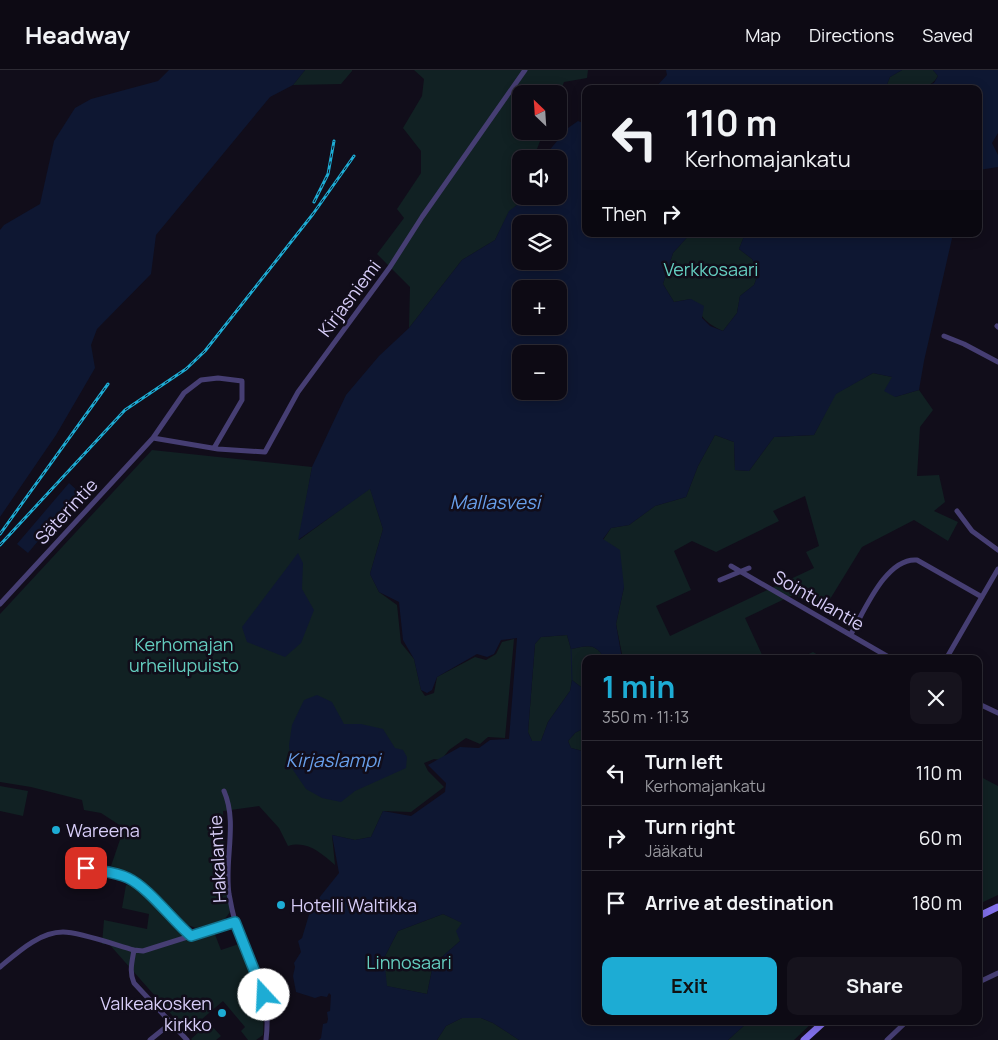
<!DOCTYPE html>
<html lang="en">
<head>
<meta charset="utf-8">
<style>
  body { margin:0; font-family:Manrope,sans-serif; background:#16131d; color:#f1f3f6; height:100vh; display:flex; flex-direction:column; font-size:19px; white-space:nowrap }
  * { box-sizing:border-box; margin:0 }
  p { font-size:16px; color:#9a9aa0 }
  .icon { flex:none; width:28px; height:28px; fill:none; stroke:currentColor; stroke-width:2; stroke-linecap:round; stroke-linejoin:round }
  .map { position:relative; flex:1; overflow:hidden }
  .panel { position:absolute; left:582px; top:585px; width:400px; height:370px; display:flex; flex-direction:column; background:#0d0a14; border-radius:10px; box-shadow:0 2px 12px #0003,0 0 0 1px #2d2b34 }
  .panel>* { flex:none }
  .top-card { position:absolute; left:582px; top:15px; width:400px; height:152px; border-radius:10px; box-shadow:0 2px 12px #0003,0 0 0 1px #2d2b34; background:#0d0a14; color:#f1f3f6; overflow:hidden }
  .needle { width:32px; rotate:335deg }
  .fabs { position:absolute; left:512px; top:15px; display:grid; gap:10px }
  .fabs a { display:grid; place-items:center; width:55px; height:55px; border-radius:10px; background:#0d0a14; box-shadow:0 2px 12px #0003,0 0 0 1px #2d2b34; font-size:25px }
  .pin { position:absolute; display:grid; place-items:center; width:42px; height:42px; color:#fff; margin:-21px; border-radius:10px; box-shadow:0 2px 8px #0006 }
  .me { position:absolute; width:55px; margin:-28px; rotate:340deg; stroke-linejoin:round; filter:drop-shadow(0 0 4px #0008) }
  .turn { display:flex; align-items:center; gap:18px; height:105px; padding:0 20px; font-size:22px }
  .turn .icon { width:65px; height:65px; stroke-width:2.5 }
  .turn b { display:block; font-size:35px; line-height:42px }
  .then { display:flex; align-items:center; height:48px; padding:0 20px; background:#0003; gap:10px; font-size:19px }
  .round { display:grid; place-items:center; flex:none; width:52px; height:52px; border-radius:10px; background:#16131d }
  .head { display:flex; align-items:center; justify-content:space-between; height:85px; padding:0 20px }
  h1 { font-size:30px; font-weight:700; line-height:38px; color:#1dacd4 }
  .cta { display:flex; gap:10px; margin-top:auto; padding:10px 20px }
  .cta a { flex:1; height:58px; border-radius:10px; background:#1dacd4; color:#111; font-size:20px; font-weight:700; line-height:58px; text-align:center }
  .cta a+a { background:#16131d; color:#f1f3f6 }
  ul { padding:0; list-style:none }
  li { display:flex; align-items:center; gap:15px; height:65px; padding:0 20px; border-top:1px solid #2d2b34 }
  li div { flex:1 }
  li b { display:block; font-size:19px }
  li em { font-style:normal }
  header { display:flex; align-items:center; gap:30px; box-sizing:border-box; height:70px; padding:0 25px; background:#0d0a14; border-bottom:1px solid #2d2b34 }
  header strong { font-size:24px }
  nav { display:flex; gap:28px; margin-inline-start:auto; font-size:18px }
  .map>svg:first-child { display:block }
  .green { fill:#112123; fill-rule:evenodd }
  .water { fill:#0e1732; fill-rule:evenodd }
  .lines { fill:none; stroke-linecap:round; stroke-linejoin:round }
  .stream { stroke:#0e1732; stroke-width:1 }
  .minor { stroke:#463e73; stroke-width:5 }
  .secondary { stroke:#8270eb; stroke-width:7 }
  .rail-casing { stroke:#1dacd4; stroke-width:3 }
  .rail { stroke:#110d1a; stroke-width:1; stroke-dasharray:4; stroke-linecap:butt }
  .route-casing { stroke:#13708a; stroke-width:12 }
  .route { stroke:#1dacd4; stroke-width:9 }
  .poi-dot { fill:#1dacd4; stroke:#110d1a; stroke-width:2 }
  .labels { text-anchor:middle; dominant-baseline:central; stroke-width:5; stroke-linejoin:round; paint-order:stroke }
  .park-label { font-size:18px; fill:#64cdbf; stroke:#110d1a }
  .street-label { font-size:18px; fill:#d7cdf8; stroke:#110d1a }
  .poi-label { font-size:18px; fill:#d7cdf8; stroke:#110d1a; text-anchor:start }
  .water-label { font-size:19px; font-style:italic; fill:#689fea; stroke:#110d1a }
</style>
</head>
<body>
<header>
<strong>Headway</strong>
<nav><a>Map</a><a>Directions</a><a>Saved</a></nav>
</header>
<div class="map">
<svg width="998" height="970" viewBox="0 0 998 970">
  <rect width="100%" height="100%" fill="#110d1a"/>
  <path class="green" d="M305 0H352V1L341 14 293 15Z
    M414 0H588L587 8 564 12 559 25V24H521V61H544L533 89H521V126H524V129L509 142 495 170 462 190 409 258 410 217 377 184 404 148 397 139 421 103V81L403 58 422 26 424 9Z
    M902 0H933L938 6C928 24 903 19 885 19L890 7Z
    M690 164H745L739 179 752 189 759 202 754 215 740 226 737 243 723 261C705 253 701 246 691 229L674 232 663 214 673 183Z
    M873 303 892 307 895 327 919 320 933 340 920 357 917 406 939 405 945 432 934 441 958 452 948 471 914 450 862 477 824 539 793 525 745 548 764 589H623L616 554 624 517 603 470 611 458 629 455 655 436 686 427 698 396 715 365 734 372 735 400 749 401 774 367 814 365 835 324ZM805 426 819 476 806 482 814 498 670 566 656 536 691 520 674 481 692 471 716 482 779 451 773 441Z
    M152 380 312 397 299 470 370 418 383 459 370 504 379 522 397 535 401 573 414 589 421 620 425 626 434 623 437 607 475 587 486 590 496 584 502 572 514 569 505 668 488 667 480 674 466 668 449 680 441 690 434 689 424 693 428 701 444 717 411 742 383 741 371 767 355 770 332 765 335 795C321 783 307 770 288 776L279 758 259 736 223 741 227 823 230 842 224 850 196 858 182 853 144 814 132 805 111 796 124 758 101 743 84 740 82 730 31 717 0 712V544Z
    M567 565 571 579C589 576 594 572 605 589H586V621L572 610 570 621 548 652 541 671H532L528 662 535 574 541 567Z
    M813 582 825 589H798Z
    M586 657V682L571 678 568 671 575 663Z
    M979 706 998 716V825L979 834Z
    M0 716 28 721 23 746 0 741Z
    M126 815 135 816 189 870 214 862 221 880 239 874C253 904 266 932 263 965L256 970H248L241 961 245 957 223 931 187 962 109 874H102L104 850 147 859 149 844 122 838Z
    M443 844 463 853 460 871 433 895 427 924 386 916 384 888 398 861Z
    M462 948H481L493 953 519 970H437L446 956Z
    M749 951H814L794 970H728Z
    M209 953 221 966 216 970H192L191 969Z"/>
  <path class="water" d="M169 0H305L293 15 270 27 156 165 151 204 97 259 91 275 95 298 56 365 0 447V160L4 155 40 134 54 71 75 38 91 29 158 11Z
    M666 0H902L890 7 885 19H654L667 5Z
    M933 0H998V63L992 73 998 85V97L979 100V19H921L934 13 938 6Z
    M578 51 586 54V164H690L673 183 663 214 674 232 691 229 704 236 702 248 710 256 723 261 737 243 740 226 754 215 759 202 752 189 739 179 745 164H953L924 291 919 320 895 327 884 321 892 307 873 303 836 324 814 365 774 367 749 401 735 400 734 372 715 365 698 396 686 427 655 436 629 455 611 458 603 469 620 480 624 517 616 554 622 589H605C594 572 589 576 571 579L567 565 541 567 535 574 528 662 532 671H541L548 652 570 621 572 610 586 621V657L575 663 568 671 571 678 586 682V951H749L728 970H519L493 953 481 948H462L446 956 437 970H319L321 968 323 954 327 953 328 949 327 942 330 941 331 925 329 923 327 927 321 926 315 928 296 922 293 906 295 897 294 893 301 882 298 871 302 868 311 838 339 803 332 765 355 770 371 767 383 741 411 746 445 722 446 713 428 695 460 677 479 678 490 670 509 669 517 568 501 570 494 584 487 587 477 584 437 607 432 620 427 623 421 620 414 589 403 570 399 532 379 522 370 504 383 459 370 419 298 470 312 397 346 325 379 286 409 258 462 190 495 170 509 141 524 130V126H559V89H542L568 58ZM521 154H559V191H521ZM521 219H559V256H521ZM521 284H559V321H521ZM443 844 462 853 456 861 460 871 433 895 427 924 387 916 384 888 398 861Z
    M69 413 79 422 28 483 17 474Z
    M298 483 303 493 302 519 314 540 301 573 285 587 247 572 242 557Z
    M317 625 332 632 344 654H361L383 659 395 678 403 680 407 687 406 698 355 721 341 732 322 728 306 719 291 697 289 675 292 655 304 630Z"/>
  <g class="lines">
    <path class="stream" d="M571 579 572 610"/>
    <path class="minor" d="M997 256 998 257
      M944 266 964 274 998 292
      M153 368 218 379 265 382 298 322 390 197 422 147 525 0
      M957 441 972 461 998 480
      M731 496 892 589
      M720 510 749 498
      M0 534 153 368 184 323 201 310 218 308 242 311V330L214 378
      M851 564C864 542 886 487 917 490L982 527
      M946 589 998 499
      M979 634 998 643
      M224 721C238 753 224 790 229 824 232 841 236 859 243 875 259 911 271 929 266 970
      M86 798C99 801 116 802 128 808 149 818 172 850 191 866
      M134 880C132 892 129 902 134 913L187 970
      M0 897C17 883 39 862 63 862 80 862 116 875 134 880L143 881 235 852
      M979 912 998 903
      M150 970 171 953
      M887 970 907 951"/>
    <path class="secondary" d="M979 846 998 837
      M804 970 825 951"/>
    <defs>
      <path id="rail" d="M314 132 328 104 334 71
        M0 464 108 314
        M0 475 125 340 186 299 205 281 313 144 354 86"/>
    </defs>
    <use href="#rail" class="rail-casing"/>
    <use href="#rail" class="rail"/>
  </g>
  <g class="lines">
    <defs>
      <path id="route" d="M86 798C99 801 116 802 128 808 149 818 172 850 191 866L235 852 264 925"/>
    </defs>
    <use href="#route" class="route-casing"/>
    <use href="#route" class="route"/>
  </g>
  <g class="poi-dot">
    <circle cx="56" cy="760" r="5"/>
    <circle cx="281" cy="835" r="5"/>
    <circle cx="222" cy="943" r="5"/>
  </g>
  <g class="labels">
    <g class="park-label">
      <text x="711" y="199">Verkkosaari</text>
      <text x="184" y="574">Kerhomajan<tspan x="184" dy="21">urheilupuisto</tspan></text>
      <text x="409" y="892">Linnosaari</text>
    </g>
    <g class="street-label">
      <text transform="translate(349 228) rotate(-53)">Kirjasniemi</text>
      <text transform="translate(66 441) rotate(-47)">Säterintie</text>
      <text transform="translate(819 530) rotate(30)">Sointulantie</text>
      <text transform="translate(217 789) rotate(-93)">Hakalantie</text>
    </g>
    <g class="poi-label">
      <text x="66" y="760">Wareena</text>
      <text x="291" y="835">Hotelli Waltikka</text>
      <text x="212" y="933" text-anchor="end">Valkeakosken<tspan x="212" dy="21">kirkko</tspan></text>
    </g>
    <g class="water-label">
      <text x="495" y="432">Mallasvesi</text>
      <text x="333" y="690">Kirjaslampi</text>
    </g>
  </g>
</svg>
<div class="fabs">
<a><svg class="needle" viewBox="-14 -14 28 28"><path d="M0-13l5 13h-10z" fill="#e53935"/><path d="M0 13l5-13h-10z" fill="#9a9aa0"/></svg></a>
<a><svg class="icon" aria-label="sound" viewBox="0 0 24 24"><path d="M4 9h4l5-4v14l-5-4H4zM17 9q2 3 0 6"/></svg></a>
<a><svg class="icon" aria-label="layers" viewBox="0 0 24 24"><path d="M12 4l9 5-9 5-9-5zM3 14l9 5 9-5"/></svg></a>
<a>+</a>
<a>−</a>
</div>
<div class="pin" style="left:86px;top:798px;background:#d93025"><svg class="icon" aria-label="arrive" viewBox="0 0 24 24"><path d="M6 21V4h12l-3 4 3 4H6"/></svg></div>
<svg class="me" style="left:264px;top:925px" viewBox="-20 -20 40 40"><circle r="19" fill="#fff"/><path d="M0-13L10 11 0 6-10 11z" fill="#1dacd4"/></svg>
<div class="top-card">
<div class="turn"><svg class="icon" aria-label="left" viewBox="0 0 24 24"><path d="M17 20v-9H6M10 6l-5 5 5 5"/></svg><div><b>110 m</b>Kerhomajankatu</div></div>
<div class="then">Then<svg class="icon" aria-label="right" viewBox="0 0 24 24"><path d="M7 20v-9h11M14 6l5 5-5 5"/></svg></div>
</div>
<section class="panel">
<div class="head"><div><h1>1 min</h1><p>350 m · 11:13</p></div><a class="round"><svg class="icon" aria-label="close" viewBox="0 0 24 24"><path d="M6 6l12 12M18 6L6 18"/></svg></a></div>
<ul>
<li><svg class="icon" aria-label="left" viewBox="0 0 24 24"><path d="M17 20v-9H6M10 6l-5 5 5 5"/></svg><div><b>Turn left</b><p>Kerhomajankatu</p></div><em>110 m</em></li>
<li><svg class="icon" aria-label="right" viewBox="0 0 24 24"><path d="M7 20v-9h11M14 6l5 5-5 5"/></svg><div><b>Turn right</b><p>Jääkatu</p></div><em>60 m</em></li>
<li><svg class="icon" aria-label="arrive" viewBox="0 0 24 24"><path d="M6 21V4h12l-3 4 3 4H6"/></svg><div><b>Arrive at destination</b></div><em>180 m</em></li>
</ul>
<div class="cta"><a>Exit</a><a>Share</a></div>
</section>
</div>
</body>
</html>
